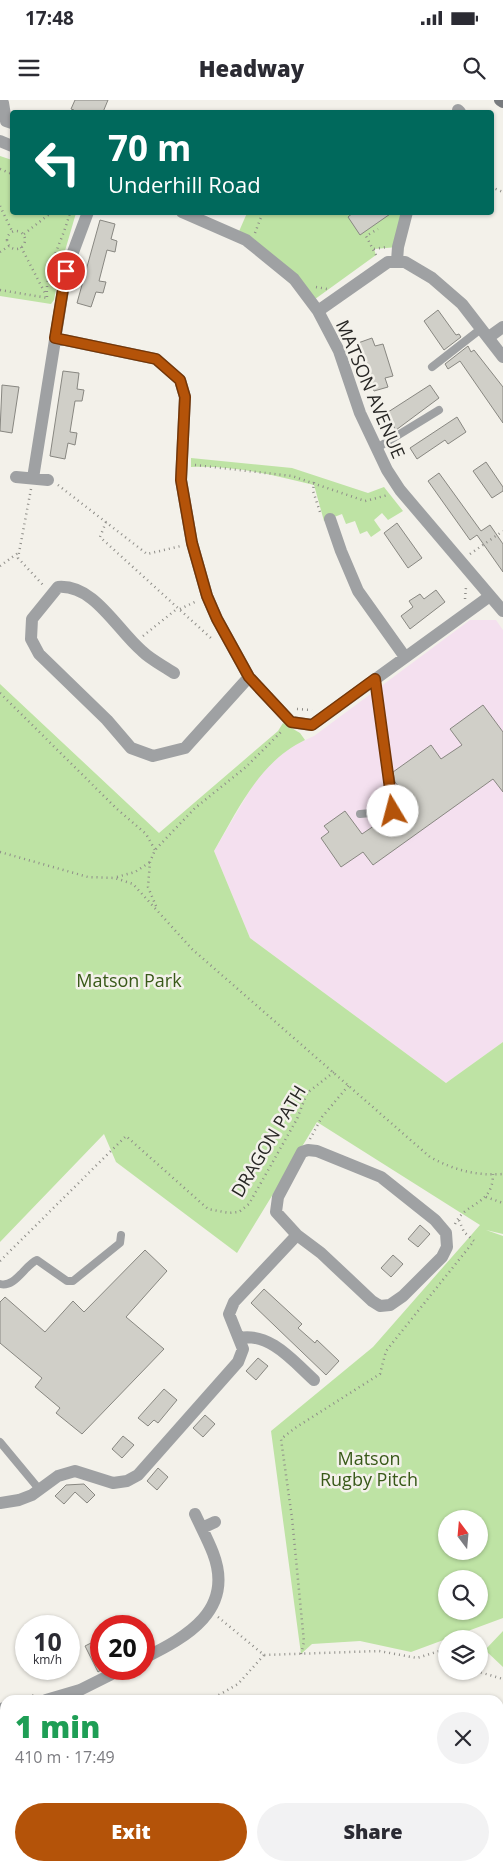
<!DOCTYPE html>
<html lang="en">
<head>
<meta charset="utf-8">
<style>
  body { margin:0; font-family:"Open Sans",sans-serif; background:#f2f2f3; color:#2b2b33; height:100vh; display:flex; flex-direction:column; font-size:19px; white-space:nowrap }
  * { box-sizing:border-box; margin:0 }
  p { font-size:16px; color:#7c7c81 }
  .icon { flex:none; width:28px; height:28px; fill:none; stroke:currentColor; stroke-width:2; stroke-linecap:round; stroke-linejoin:round }
  .map { position:relative; flex:1; overflow:hidden }
  .details { position:absolute; left:0px; top:1595px; width:504px; height:176px; display:flex; flex-direction:column; background:#fff; border-radius:15px 15px 0 0; box-shadow:0 1px 4px #0004 }
  .details>* { flex:none }
  .top-card { position:absolute; left:10px; top:10px; width:484px; height:105px; border-radius:5px; box-shadow:0 1px 4px #0004; background:#00695c; color:#fff; overflow:hidden }
  .needle { width:32px; rotate:344deg }
  .tools { position:absolute; left:438px; top:1410px; display:grid; gap:10px }
  .tools a { display:grid; place-items:center; width:50px; height:50px; border-radius:50%; background:#fff; box-shadow:0 1px 4px #0004; font-size:25px }
  .speed { position:absolute; left:15px; top:1515px; display:flex; gap:10px; font-size:25px; font-weight:700; text-align:center }
  .speed>* { display:grid; place-content:center; width:65px; height:65px; border-radius:50%; background:#fff; box-shadow:0 1px 4px #0004; line-height:1 }
  .speed small { font-size:12px; font-weight:400 }
  .speed .limit { border:8px solid #d22; background:#fff; color:#111 }
  .pin { position:absolute; display:grid; place-items:center; width:42px; height:42px; color:#fff; margin:-21px; border:2px solid #fff; border-radius:50%; box-shadow:0 1px 5px #0007 }
  .me { position:absolute; width:55px; margin:-28px; rotate:352deg; stroke-linejoin:round; filter:drop-shadow(0 0 4px #0008) }
  .turn { display:flex; align-items:center; gap:18px; height:105px; padding:0 15px; font-size:22px }
  .turn .icon { width:65px; height:65px; stroke-width:2.5 }
  .turn b { display:block; font-size:35px; line-height:42px }
  .round { display:grid; place-items:center; flex:none; width:52px; height:52px; border-radius:26px; background:#f2f2f3 }
  .summary { display:flex; align-items:center; justify-content:space-between; height:85px; padding:0 15px }
  h1 { font-size:30px; font-weight:800; line-height:38px; color:#1e9e55 }
  .action { display:flex; gap:10px; margin-top:auto; padding:10px 15px }
  .action a { flex:1; height:58px; border-radius:30px; background:#b45309; color:#fff; font-size:20px; font-weight:800; line-height:58px; text-align:center }
  .action a+a { background:#f2f2f3; color:#2b2b33 }
  .status { display:flex; justify-content:space-between; align-items:center; height:35px; padding:0 25px; background:#fff; direction:ltr }
  .status svg { height:14px; fill:currentColor }
  header { display:flex; justify-content:space-between; align-items:center; height:65px; padding:0 15px; background:#fff; font-size:22px; font-weight:800 }
  .map>svg:first-child { display:block }
  .education { fill:#f4e0ef }
  .green { fill:#bee3a4; fill-rule:evenodd }
  .building { fill:#d0cfc8; stroke:#888781 }
  .lines { fill:none; stroke-linecap:round; stroke-linejoin:round }
  .path { stroke:#8e8d88; stroke-width:2.5; stroke-dasharray:1 4; stroke-linecap:butt }
  .service { stroke:#9fa1a3; stroke-width:8 }
  .minor { stroke:#9fa1a3; stroke-width:12 }
  .secondary { stroke:#787b7e; stroke-width:12 }
  .route-casing { stroke:#753606; stroke-width:12 }
  .route { stroke:#b45309; stroke-width:9 }
  .labels { text-anchor:middle; dominant-baseline:central; stroke-width:5; stroke-linejoin:round; paint-order:stroke }
  .street-label { font-size:18px; fill:#272624; stroke:#f3f1ea }
  .park-label { font-size:18px; fill:#385918; stroke:#f3f1ea }
</style>
</head>
<body>
<div class="status"><b>17:48</b><svg viewBox="0 0 49 12"><path d="M0 12V9h3v3zM5 12V6h3v6zM10 12V3h3v9zM15 12V0h3v12zM26 1h20v11H26zM47 4h2v5h-2z"/></svg></div>
<header><svg class="icon" aria-label="menu" viewBox="0 0 24 24"><path d="M4 6h16M4 12h16M4 18h16"/></svg>Headway<svg class="icon" aria-label="search" viewBox="0 0 24 24"><circle cx="10" cy="10" r="6"/><path d="M15 15l6 6"/></svg></header>
<div class="map">
<svg width="503" height="1771" viewBox="0 0 503 1771">
  <rect width="100%" height="100%" fill="#f3f1ea"/>
  <path class="education" d="M470 520H496L503 530V942L446 983 250 838 214 751 257 678 288 648 314 636Z"/>
  <path class="green" d="M0 56 12 60V112L76 113 60 168 54 200 51 204 0 196Z
    M247 113H407L398 147 374 149 376 155 311 202 237 136Z
    M191 358 292 368 368 393 384 387 403 411 388 420 382 413 374 420 381 430 371 437 367 431 360 434 355 421 346 424 342 414 324 421 314 385C275 375 232 365 191 367Z
    M0 584 159 733 278 631 283 623 300 633 305 640C259 662 238 710 214 751L250 838 446 983 503 942V1134L486 1130 503 1136V1518L411 1552 360 1541 312 1544 301 1554 271 1331 373 1247 480 1125 317 1022 237 1153 116 1062 104 1034 0 1142ZM446 1419H479V1451H446ZM446 1479H479V1511H446Z
    M503 1531V1567L485 1550Z"/>
  <path class="building" d="M75 0H108L103 12H73L74 10 71 9Z
    M354 112H393L360 135 348 117Z
    M100 120 115 124 111 139 117 141 115 152 107 150 99 181 106 182 103 193 96 192 91 207 77 203Z
    M438 210 456 235 459 234 461 237 444 250 424 221Z
    M372 238 375 246 383 244 393 276 385 278 388 287 374 291 358 243Z
    M468 246 471 252 474 250 503 287V323L460 261 448 269 445 264Z
    M63 271 79 273 77 289 84 290 82 301H75L70 332 77 333 75 345 68 343 65 359 50 356Z
    M2 285 19 287 12 333 0 331Z
    M430 285 439 298 396 330 385 314Z
    M457 317 466 332 448 344 445 340 417 359 410 348Z
    M486 362 503 387V391L492 398 473 371Z
    M439 373 481 431 490 425 503 444V472L477 435 470 440 428 381Z
    M397 423 422 458 408 468 384 433Z
    M436 490 445 502 410 529 401 516 413 507 409 501 420 494 424 499Z
    M483 605 503 632V692L493 679 373 765 363 752 341 767 321 738 329 732 324 726 345 711 362 734 387 717 397 715 398 709 409 701 395 682 393 672 431 645 441 659 462 645 450 629Z
    M420 1125 430 1134 418 1147 408 1139Z
    M145 1150 167 1171 126 1217 164 1249 82 1334 56 1313 60 1308 35 1287 42 1278 0 1243V1202L5 1197 45 1232 73 1201 84 1212Z
    M393 1155 403 1164 391 1177 381 1168Z
    M264 1189 302 1224 298 1228 315 1243 317 1240 339 1261 326 1275 251 1203Z
    M258 1258 268 1266 256 1280 246 1271Z
    M164 1289 177 1300 158 1323 154 1320 148 1326 138 1318Z
    M205 1315 215 1324 203 1337 193 1328Z
    M123 1336 134 1345 122 1358 112 1349Z
    M158 1368 168 1377 157 1390 147 1381Z
    M84 1384 95 1395 87 1403 75 1392 64 1404 55 1396 66 1385Z
    M101 1538V1570L98 1572 85 1546Z"/>
  <g class="lines">
    <path class="path" d="M0 69 12 74
      M491 87 503 92
      M0 106 12 131
      M7 140a9 9 0 1 1 18 0a9 9 0 1 1-18 0Z
      M255 133 263 112
      M24 134 52 112
      M21 147 46 195
      M374 149 387 147
      M0 152 9 146
      M376 155 366 136 378 129
      M316 187 327 189
      M0 190 48 198
      M47 197C45 166 63 142 70 112
      M195 365 292 376 365 401 388 395
      M314 382 313 391 320 412
      M58 385 147 454 181 446
      M31 389 18 458 43 485
      M106 422 100 437 213 540
      M470 454 503 431
      M0 466 18 453
      M465 499 466 487
      M180 509 197 501
      M143 536 178 508
      M0 593 117 709 146 734 155 750
      M297 609 312 610
      M0 752 88 777 115 778 133 784 192 849 430 1057C454 1070 476 1076 503 1074
      M117 777 135 772 150 762
      M156 806 148 787 150 762 155 750 195 708 246 667 283 630
      M310 1039 322 1017 349 985
      M486 1097 503 1103
      M455 1124C466 1101 493 1106 493 1074
      M0 1161 126 1036 208 1109 229 1113 239 1112 249 1104 297 1019 307 993 334 972
      M218 1517 264 1555 379 1551 417 1558 446 1549
      M301 1554 304 1542 292 1418 281 1339 295 1328 380 1274 386 1251 474 1141 464 1132 458 1118
      M476 1571 503 1579
      M13 1600 35 1595
      M210 1600 238 1584 264 1555"/>
    <path class="service" d="M432 267 482 228
      M377 348 439 310
      M360 714 393 711 375 579
      M0 1184C15 1188 25 1165 37 1160L67 1181H73L120 1143 121 1135
      M0 1342 39 1389"/>
    <path class="minor" d="M3 3 6 21 12 23
      M458 10 460 12
      M0 41 12 46
      M182 112 246 140 294 179 318 211 339 251 360 313 387 370 400 390 503 511
      M397 161 398 147 407 112
      M318 211 388 162H405L432 178 462 204 503 257
      M489 237 503 227
      M55 238 156 259 180 280 185 297 181 380 192 443 207 496 217 519 249 577 291 622 312 625 490 496
      M16 377 48 380
      M33 378 66 171 88 112
      M330 419 341 451 358 491 405 557
      M174 573C164 566 151 560 142 551 117 530 94 484 58 487L32 519 31 539 39 554 107 620 131 648 153 656 185 648 249 577
      M308 1050 317 1051 381 1077 435 1120 446 1133 447 1147 442 1157 403 1196 390 1205 380 1206 372 1201 321 1153 297 1135 276 1112 278 1097 302 1052Z
      M239 1238C270 1232 293 1261 314 1280
      M0 1403 19 1400 32 1395 58 1376 75 1371 113 1383 127 1381 138 1375 238 1262 243 1249 229 1214 234 1202 297 1135
      M202 1428 215 1422
      M144 1558C187 1537 235 1510 213 1453 208 1440 201 1427 195 1414
      M46 1600 80 1590 122 1569
      M0 1609 5 1608
      M499 1697 503 1694
      M267 1766 268 1771
      M415 1771 418 1766"/>
    <path class="secondary" d="M500 0 503 2"/>
  </g>
  <g class="lines">
    <defs>
      <path id="route" d="M66 171 55 238 156 259 180 280 185 297 181 380 192 443 207 496 217 519 249 577 291 622 312 625 375 579 393 711"/>
    </defs>
    <use href="#route" class="route-casing"/>
    <use href="#route" class="route"/>
  </g>
  <g class="labels">
    <g class="street-label">
      <text transform="translate(371 289) rotate(67)">MATSON AVENUE</text>
      <text transform="translate(268 1041) rotate(-59)">DRAGON PATH</text>
    </g>
    <g class="park-label">
      <text x="129" y="880">Matson Park</text>
      <text x="369" y="1358">Matson<tspan x="369" dy="21">Rugby Pitch</tspan></text>
    </g>
  </g>
</svg>
<div class="tools">
<a><svg class="needle" viewBox="-14 -14 28 28"><path d="M0-13l5 13h-10z" fill="#e53935"/><path d="M0 13l5-13h-10z" fill="#7c7c81"/></svg></a>
<a><svg class="icon" aria-label="search" viewBox="0 0 24 24"><circle cx="10" cy="10" r="6"/><path d="M15 15l6 6"/></svg></a>
<a><svg class="icon" aria-label="layers" viewBox="0 0 24 24"><path d="M12 4l9 5-9 5-9-5zM3 14l9 5 9-5"/></svg></a>
</div>
<div class="speed"><div>10<small>km/h</small></div><div class="limit">20</div></div>
<div class="pin" style="left:66px;top:171px;background:#d93025"><svg class="icon" aria-label="arrive" viewBox="0 0 24 24"><path d="M6 21V4h12l-3 4 3 4H6"/></svg></div>
<svg class="me" style="left:393px;top:711px" viewBox="-20 -20 40 40"><circle r="19" fill="#fff"/><path d="M0-13L10 11 0 6-10 11z" fill="#b45309"/></svg>
<div class="top-card">
<div class="turn"><svg class="icon" aria-label="left" viewBox="0 0 24 24"><path d="M17 20v-9H6M10 6l-5 5 5 5"/></svg><div><b>70 m</b>Underhill Road</div></div>
</div>
<section class="details">
<div class="summary"><div><h1>1 min</h1><p>410 m · 17:49</p></div><a class="round"><svg class="icon" aria-label="close" viewBox="0 0 24 24"><path d="M6 6l12 12M18 6L6 18"/></svg></a></div>
<div class="action"><a>Exit</a><a>Share</a></div>
</section>
</div>
</body>
</html>
